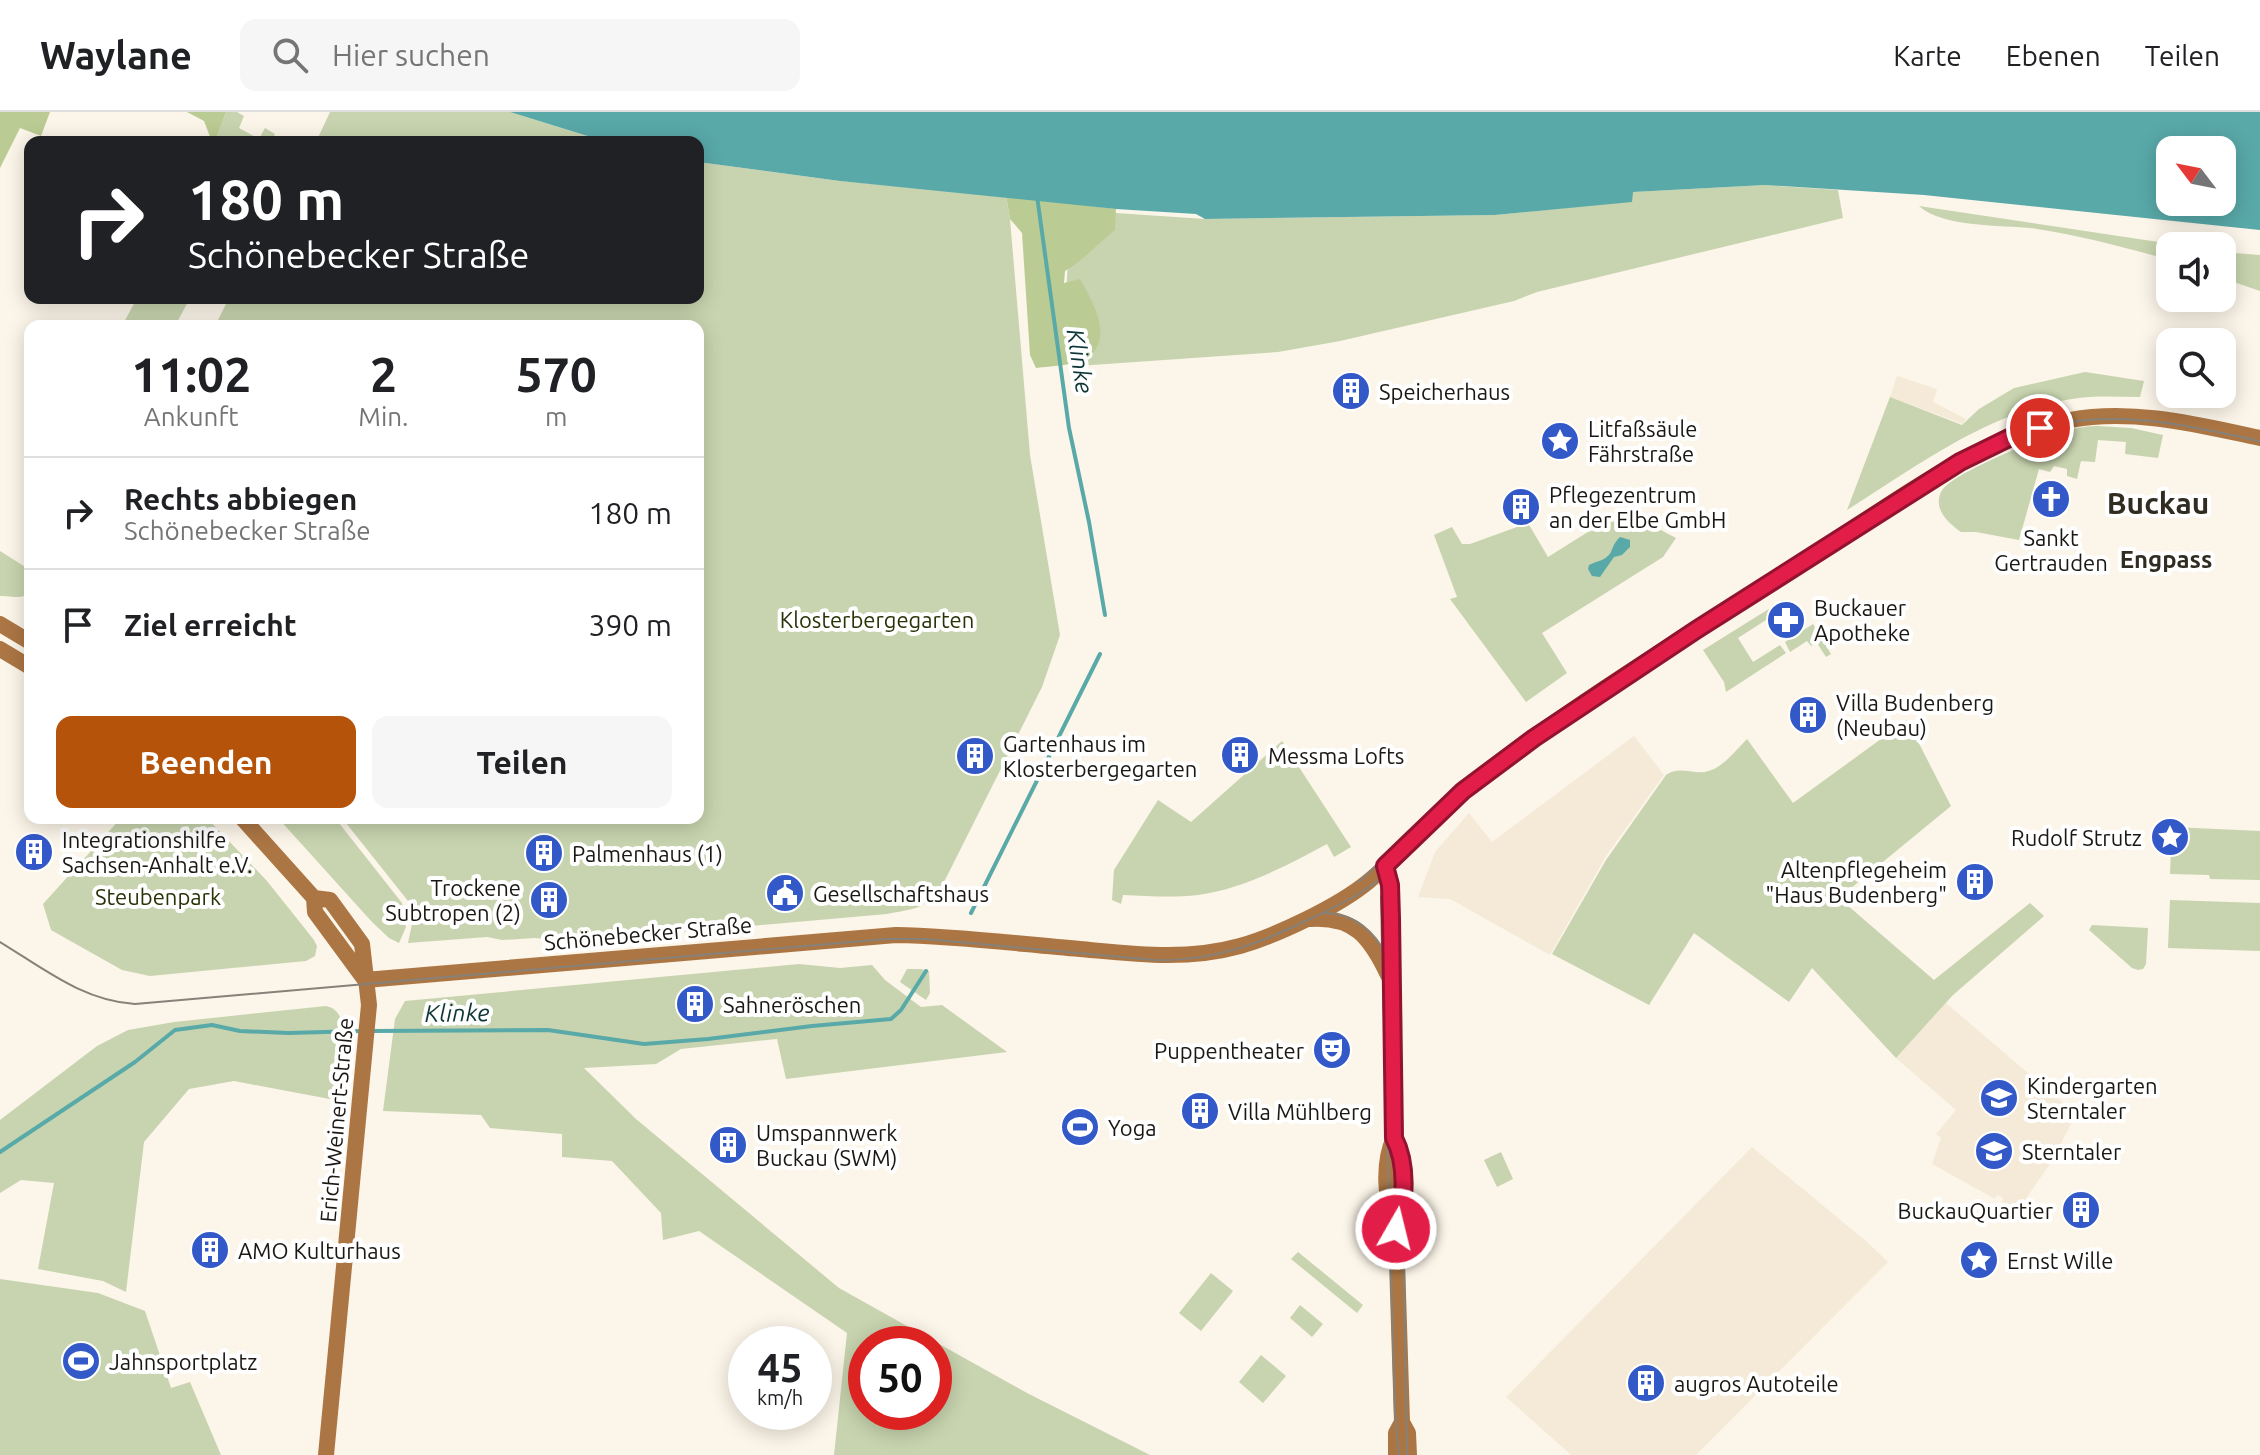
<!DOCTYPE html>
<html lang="de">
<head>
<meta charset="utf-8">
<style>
  body { margin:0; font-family:Ubuntu,sans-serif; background:#f6f6f6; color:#202124; height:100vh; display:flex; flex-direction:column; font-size:30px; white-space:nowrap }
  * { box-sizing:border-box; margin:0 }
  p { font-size:26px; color:#757577 }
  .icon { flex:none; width:44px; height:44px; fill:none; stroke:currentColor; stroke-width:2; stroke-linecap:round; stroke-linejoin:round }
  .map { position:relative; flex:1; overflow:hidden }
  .panel { position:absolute; left:24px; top:208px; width:680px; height:504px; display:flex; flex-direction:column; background:#fff; border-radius:16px; box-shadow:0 4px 20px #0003 }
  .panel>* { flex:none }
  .banner { position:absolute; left:24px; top:24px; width:680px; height:168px; border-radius:16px; box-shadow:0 4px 20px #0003; background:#202124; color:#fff; overflow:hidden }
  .needle { width:52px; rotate:302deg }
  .buttons { position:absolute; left:2156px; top:24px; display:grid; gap:16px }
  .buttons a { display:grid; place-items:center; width:80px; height:80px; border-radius:16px; background:#fff; box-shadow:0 4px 20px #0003; font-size:40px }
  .speed { position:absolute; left:728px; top:1214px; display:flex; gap:16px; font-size:40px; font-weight:700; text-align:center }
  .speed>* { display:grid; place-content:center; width:104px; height:104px; border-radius:50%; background:#fff; box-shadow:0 4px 20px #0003; line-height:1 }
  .speed small { font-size:20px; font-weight:400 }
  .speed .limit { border:12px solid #d22; background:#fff; color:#111 }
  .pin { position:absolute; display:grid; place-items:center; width:68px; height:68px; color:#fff; margin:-34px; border:4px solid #fff; border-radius:50%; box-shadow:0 2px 8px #0007 }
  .me { position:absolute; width:88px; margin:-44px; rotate:8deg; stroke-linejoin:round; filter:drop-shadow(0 0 6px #0008) }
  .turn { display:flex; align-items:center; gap:28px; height:168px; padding:0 32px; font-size:36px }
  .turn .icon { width:104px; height:104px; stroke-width:2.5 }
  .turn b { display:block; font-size:56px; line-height:68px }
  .eta { display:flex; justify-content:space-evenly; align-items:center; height:136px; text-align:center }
  .eta b { font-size:48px; font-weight:700; line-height:56px }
  .primary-button { display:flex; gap:16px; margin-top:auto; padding:16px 32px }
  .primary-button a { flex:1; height:92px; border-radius:16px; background:#b45309; color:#fff; font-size:32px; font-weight:700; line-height:92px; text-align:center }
  .primary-button a+a { background:#f6f6f6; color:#202124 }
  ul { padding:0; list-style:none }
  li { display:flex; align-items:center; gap:24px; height:112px; padding:0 32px; border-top:2px solid #e0e0e0 }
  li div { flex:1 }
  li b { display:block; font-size:30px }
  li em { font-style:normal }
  header { display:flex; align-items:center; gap:48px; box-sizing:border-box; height:112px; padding:0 40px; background:#fff; border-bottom:2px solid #e0e0e0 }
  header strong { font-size:38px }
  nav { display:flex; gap:44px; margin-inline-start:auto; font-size:28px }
  .search { width:560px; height:72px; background:#f6f6f6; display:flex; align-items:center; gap:20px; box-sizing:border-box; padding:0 28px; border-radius:16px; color:#757577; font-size:30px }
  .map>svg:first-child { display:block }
  .built { fill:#f5ead7 }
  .green { fill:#c8d4af; fill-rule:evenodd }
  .forest { fill:#bacc93 }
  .water { fill:#59a9a9; fill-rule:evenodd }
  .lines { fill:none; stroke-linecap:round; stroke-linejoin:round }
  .stream { stroke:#59a9a9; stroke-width:4 }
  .secondary { stroke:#ac7644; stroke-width:16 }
  .tram { stroke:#868179; stroke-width:2 }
  .route-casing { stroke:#92132f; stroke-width:20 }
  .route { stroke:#e11d48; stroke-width:14 }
  .labels { text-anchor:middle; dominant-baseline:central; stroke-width:8; stroke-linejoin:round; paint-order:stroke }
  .poi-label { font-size:22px; fill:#1b1814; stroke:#fff; text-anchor:start }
  .park-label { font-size:22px; fill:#293307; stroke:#fff }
  .street-label { font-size:22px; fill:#1b1814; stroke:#fff }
  .water-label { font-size:24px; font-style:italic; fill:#0f3737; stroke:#fff }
  .neighbourhood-label { font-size:24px; font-weight:bold; fill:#312c22; stroke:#fff }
  .district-label { font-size:30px; font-weight:bold; fill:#312c22; stroke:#fff }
</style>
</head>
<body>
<header>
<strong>Waylane</strong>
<div class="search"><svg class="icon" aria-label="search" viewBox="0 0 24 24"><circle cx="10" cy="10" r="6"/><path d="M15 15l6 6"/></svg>Hier suchen</div>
<nav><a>Karte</a><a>Ebenen</a><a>Teilen</a></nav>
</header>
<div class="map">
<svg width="2260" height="1343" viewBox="0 0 2260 1343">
  <rect width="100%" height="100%" fill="#fcf5e9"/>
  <path class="built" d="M1897 264 1937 277 1933 290 1966 307 1963 312 1890 285Z
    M1634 624 1664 663 1606 744 1550 843 1450 787 1418 785 1435 740 1469 701 1492 730Z
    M1946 891 2076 1002 2052 1049 2018 1098 2002 1090 2003 1086 1997 1083 1995 1087 1932 1052 1941 1026 1936 1022 1956 998 1896 946Z
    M1752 1035 1867 1130 1888 1150 1696 1343H1571L1506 1285Z"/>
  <path class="green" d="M226 0H237L244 4 239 16 259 27 265 16 275 22 271 30H215Z
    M330 0H510L607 30H316Z
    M698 50 840 69 1006 84 1010 107 1030 343 1060 523 1042 575 939 780C926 797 907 798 887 802L578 829 534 826 502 828 487 825 408 831 412 812 408 789 342 706H698V214H215L229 186H698Z
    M1765 73 1838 78 1843 106 1537 180 1514 189 1340 229 1278 240 1078 254 1064 216 1071 98 1205 107 1495 103 1632 89V80Z
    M1919 94 2185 134H2170V148C2127 136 2082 124 2037 117 2003 112 1945 117 1919 94Z
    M2222 140 2260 143V179L2222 166Z
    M137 186H190L175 214H122Z
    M2085 260 2144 269 2140 285C2118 285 2095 283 2072 287 1988 300 1917 354 1847 398L1890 285 1962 313 1979 297 2014 276Z
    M2098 314 2131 316 2163 323 2158 346 2125 342 2126 330 2098 328 2095 350 2081 349 2077 367 2067 364V357L2054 354 2050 360 2039 357 2019 428 1976 420H1961C1948 411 1933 397 1941 380 1949 361 2050 322 2073 317 2081 315 2089 314 2098 314Z
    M1623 398 1676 426 1663 445 1542 521 1567 561 1526 590 1450 487 1457 485 1434 423 1452 415 1462 432H1470L1528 411 1548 445Z
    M0 439 30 458V480C21 489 11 483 0 484Z
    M1783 488 1788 494 1738 526 1753 550 1780 533 1786 541 1726 580 1724 570 1703 538Z
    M1813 512 1831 542 1826 545 1817 531 1811 534 1807 529 1790 540 1785 530Z
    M1907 608 1951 694 1839 786 1934 868 2030 791 2044 804 1953 883 1896 946 1812 856 1789 890 1694 821 1649 893 1552 842 1606 748 1666 663C1679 654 1691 662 1705 660 1722 657 1735 639 1747 627L1793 691Z
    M1282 629 1351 735 1334 745 1327 732C1288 753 1243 777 1198 783 1173 786 1148 784 1123 783L1121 792 1112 788 1114 758 1158 688 1191 710Z
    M121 706H207L267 769 314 828 317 834 315 844 306 849 150 864 122 858 51 818 43 792Z
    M278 706H335L402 791 406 815 399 831 389 826 372 810Z
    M2172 715 2260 719V768L2210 767 2209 763 2170 762Z
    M2170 788 2260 791V839L2168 836Z
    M2092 813 2148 816 2146 852 2143 857 2138 858 2132 856 2089 818Z
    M799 852 840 856 872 853 885 868 921 895 942 893 1007 940 786 967 777 927 681 937 656 952 584 956 636 1007 839 1176 1027 1281 1150 1343H834L847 1221 699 1119 663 1128 661 1101 612 1049 562 1045V1022L490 1016 481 1003 383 999 395 907 405 889ZM866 1232H934V1300H866Z
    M907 857H921L929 859 930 881 926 888 900 870Z
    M326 894C358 900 338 964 335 988L234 969 189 977 144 1030 126 1180 103 1169 38 1157 54 1071 21 1068 0 1081V1008L97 934 128 918 174 910Z
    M1501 1040 1513 1067 1497 1075 1484 1048Z
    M1298 1140 1363 1193 1357 1201 1291 1147Z
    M1211 1161 1233 1179 1201 1219 1179 1201Z
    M0 1167 98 1181 145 1199 171 1276 190 1270 221 1343H0Z
    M1300 1193 1323 1212 1312 1225 1290 1206Z
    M1261 1243 1286 1264 1263 1291 1239 1270Z"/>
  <path class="forest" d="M0 0H50L41 24 20 16 0 56Z
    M187 0H226L215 30H212L204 9Z
    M1006 84 1116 97 1115 118C1097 132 1084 148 1065 159L1064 171 1080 167C1092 188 1116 229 1086 246 1073 254 1051 254 1036 256L1030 243 1022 121 1010 107Z"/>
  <path class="water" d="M510 0H2260V118L1924 83 1765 73 1633 80 1632 90 1495 103 1205 107 1196 102 1116 97 840 69 698 50V30H607ZM2170 38H2222V90H2170Z
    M1620 425 1630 428V435L1622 443 1614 445 1600 465 1592 464 1588 457 1589 453C1596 449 1606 449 1611 440 1614 433 1614 431 1620 425Z"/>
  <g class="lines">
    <path class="stream" d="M1037 84 1069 316 1089 410 1105 503
      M971 801 1100 542
      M371 919 548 918 644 932 708 927 812 914 891 907 901 898 926 859
      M0 1040 135 950 175 918 212 913 240 919 288 921 362 919"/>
    <path class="secondary" d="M0 512 30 530
      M0 537 30 555
      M242 706 314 786 315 800 365 868
      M1385 754 1390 781 1394 1026C1405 1047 1408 1094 1396 1115
      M314 786 330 788 362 832 369 893 326 1343
      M1310 807C1354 804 1370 825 1388 863
      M365 868 896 823C958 824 1019 832 1080 837 1134 842 1186 849 1240 834 1278 823 1339 794 1369 769 1405 739 1434 703 1470 674 1573 591 1689 522 1801 451 1885 397 1970 328 2070 308 2133 296 2199 313 2260 326
      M1394 1026C1382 1051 1385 1091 1396 1117L1402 1310 1396 1321V1343
      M1402 1310 1408 1321 1409 1343"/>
    <path class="tram" d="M1386 760 1381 786 1382 835 1395 1303 1399 1343
      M1359 770 1468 666 1547 610
      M1323 801C1349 801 1368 813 1382 835
      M0 830C43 856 83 889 135 892L886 827H926L1154 848C1212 850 1261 831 1312 806 1337 794 1362 782 1384 764 1416 737 1443 704 1477 677 1582 594 1696 524 1808 451 1888 399 1975 327 2071 310 2134 300 2198 316 2260 329
      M1396 1028 1403 1098 1407 1343"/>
  </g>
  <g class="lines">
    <defs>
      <path id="route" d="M1396 1117C1406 1091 1407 1051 1394 1026L1391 806 1390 773 1385 754 1463 679 1534 626 1696 518 1960 350 2013 324 2040 316"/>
    </defs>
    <use href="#route" class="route-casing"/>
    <use href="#route" class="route"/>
  </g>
  <defs>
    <symbol id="building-disc" viewBox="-11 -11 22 22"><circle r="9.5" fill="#3358c8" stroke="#fff"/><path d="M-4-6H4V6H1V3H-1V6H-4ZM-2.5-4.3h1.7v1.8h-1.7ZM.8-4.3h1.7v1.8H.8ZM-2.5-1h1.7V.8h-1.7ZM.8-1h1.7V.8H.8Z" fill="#fff"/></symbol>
    <symbol id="sight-disc" viewBox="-11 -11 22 22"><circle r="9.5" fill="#3358c8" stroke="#fff"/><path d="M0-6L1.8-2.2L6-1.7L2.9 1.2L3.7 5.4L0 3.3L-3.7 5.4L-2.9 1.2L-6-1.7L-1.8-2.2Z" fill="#fff"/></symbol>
    <symbol id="church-disc" viewBox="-11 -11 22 22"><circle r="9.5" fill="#3358c8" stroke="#fff"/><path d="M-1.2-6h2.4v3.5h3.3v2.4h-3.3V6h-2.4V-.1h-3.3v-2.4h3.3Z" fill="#fff"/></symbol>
    <symbol id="pharmacy-disc" viewBox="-11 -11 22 22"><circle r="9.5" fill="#3358c8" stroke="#fff"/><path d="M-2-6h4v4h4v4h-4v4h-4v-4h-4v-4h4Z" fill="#fff"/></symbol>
    <symbol id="civic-disc" viewBox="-11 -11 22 22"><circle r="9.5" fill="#3358c8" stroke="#fff"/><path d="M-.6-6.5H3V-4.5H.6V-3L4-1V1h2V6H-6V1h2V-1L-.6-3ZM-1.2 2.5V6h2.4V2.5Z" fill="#fff"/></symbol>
    <symbol id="theatre-disc" viewBox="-11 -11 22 22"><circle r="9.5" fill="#3358c8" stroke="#fff"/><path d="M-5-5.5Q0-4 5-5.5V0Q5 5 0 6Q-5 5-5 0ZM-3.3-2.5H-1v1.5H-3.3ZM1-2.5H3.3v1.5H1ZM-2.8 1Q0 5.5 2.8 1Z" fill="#fff"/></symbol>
    <symbol id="school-disc" viewBox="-11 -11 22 22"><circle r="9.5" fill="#3358c8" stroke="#fff"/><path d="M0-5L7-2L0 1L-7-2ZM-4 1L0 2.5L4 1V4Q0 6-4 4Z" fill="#fff"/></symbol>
    <symbol id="stadium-disc" viewBox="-11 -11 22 22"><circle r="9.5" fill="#3358c8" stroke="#fff"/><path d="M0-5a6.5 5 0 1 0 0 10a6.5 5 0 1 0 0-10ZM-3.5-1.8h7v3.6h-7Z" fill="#fff"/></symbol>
  </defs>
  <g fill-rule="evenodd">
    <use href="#building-disc" x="1329" y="257" width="44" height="44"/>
    <use href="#sight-disc" x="1538" y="307" width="44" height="44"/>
    <use href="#church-disc" x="2029" y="365" width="44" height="44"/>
    <use href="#building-disc" x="1499" y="373" width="44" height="44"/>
    <use href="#pharmacy-disc" x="1764" y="486" width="44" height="44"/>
    <use href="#building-disc" x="1786" y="581" width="44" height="44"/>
    <use href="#building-disc" x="1218" y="621" width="44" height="44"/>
    <use href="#building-disc" x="953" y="622" width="44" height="44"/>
    <use href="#sight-disc" x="2148" y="703" width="44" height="44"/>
    <use href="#building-disc" x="12" y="718" width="44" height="44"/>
    <use href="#building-disc" x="522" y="719" width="44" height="44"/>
    <use href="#building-disc" x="1953" y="748" width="44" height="44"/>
    <use href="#civic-disc" x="763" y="759" width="44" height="44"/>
    <use href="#building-disc" x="527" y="766" width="44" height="44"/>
    <use href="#building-disc" x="673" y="870" width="44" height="44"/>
    <use href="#theatre-disc" x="1310" y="916" width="44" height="44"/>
    <use href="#school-disc" x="1977" y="964" width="44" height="44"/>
    <use href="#building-disc" x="1178" y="977" width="44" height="44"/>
    <use href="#stadium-disc" x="1058" y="993" width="44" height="44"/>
    <use href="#building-disc" x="706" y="1011" width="44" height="44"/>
    <use href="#school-disc" x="1972" y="1017" width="44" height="44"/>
    <use href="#building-disc" x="2059" y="1076" width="44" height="44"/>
    <use href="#building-disc" x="188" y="1116" width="44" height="44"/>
    <use href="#sight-disc" x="1957" y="1126" width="44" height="44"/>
    <use href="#stadium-disc" x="59" y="1227" width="44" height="44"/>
    <use href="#building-disc" x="1624" y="1249" width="44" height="44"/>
  </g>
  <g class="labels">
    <g class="poi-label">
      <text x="1379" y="279">Speicherhaus</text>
      <text x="1588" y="316">Litfaßsäule<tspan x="1588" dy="25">Fährstraße</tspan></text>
      <text x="1549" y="382">Pflegezentrum<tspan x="1549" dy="25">an der Elbe GmbH</tspan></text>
      <text x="2051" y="425" text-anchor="middle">Sankt<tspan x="2051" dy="25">Gertrauden</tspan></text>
      <text x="1814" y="495">Buckauer<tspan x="1814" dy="25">Apotheke</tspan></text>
      <text x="1836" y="590">Villa Budenberg<tspan x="1836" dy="25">(Neubau)</tspan></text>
      <text x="1003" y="631">Gartenhaus im<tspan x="1003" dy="25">Klosterbergegarten</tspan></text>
      <text x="1268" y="643">Messma Lofts</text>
      <text x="2142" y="725" text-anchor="end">Rudolf Strutz</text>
      <text x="62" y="727">Integrationshilfe<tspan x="62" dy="25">Sachsen-Anhalt e.V.</tspan></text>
      <text x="572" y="741">Palmenhaus (1)</text>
      <text x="1947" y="757" text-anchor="end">Altenpflegeheim<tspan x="1947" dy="25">"Haus Budenberg"</tspan></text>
      <text x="521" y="775" text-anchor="end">Trockene<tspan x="521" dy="25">Subtropen (2)</tspan></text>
      <text x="813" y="781">Gesellschaftshaus</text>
      <text x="723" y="892">Sahneröschen</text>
      <text x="1304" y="938" text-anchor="end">Puppentheater</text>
      <text x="2027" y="973">Kindergarten<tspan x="2027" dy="25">Sterntaler</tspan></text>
      <text x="1228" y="999">Villa Mühlberg</text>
      <text x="1108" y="1015">Yoga</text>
      <text x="756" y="1020">Umspannwerk<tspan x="756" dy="25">Buckau (SWM)</tspan></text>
      <text x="2022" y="1039">Sterntaler</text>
      <text x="2053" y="1098" text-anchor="end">BuckauQuartier</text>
      <text x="238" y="1138">AMO Kulturhaus</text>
      <text x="2007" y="1148">Ernst Wille</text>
      <text x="109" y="1249">Jahnsportplatz</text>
      <text x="1674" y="1271">augros Autoteile</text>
    </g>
    <g class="park-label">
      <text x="877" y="507">Klosterbergegarten</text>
      <text x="158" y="784">Steubenpark</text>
    </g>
    <g class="street-label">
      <text transform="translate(648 821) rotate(-5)">Schönebecker Straße</text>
      <text transform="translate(336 1008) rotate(-85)">Erich-Weinert-Straße</text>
    </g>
    <g class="water-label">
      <text transform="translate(1080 249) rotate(81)">Klinke</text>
      <text transform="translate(457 901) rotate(-1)">Klinke</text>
    </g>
    <g class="neighbourhood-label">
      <text x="2166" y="447">Engpass</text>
    </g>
    <g class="district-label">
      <text x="2158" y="391">Buckau</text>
    </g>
  </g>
</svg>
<div class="buttons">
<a><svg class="needle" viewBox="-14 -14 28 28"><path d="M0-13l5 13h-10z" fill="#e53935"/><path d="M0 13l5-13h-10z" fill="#757577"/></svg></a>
<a><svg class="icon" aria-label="sound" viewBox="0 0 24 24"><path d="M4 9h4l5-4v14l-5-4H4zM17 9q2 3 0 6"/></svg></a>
<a><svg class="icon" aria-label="search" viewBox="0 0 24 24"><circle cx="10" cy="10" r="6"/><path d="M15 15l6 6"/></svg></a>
</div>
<div class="speed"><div>45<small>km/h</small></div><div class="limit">50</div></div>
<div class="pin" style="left:2040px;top:316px;background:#d93025"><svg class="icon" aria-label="arrive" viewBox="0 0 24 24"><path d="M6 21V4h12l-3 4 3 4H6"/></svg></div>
<svg class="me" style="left:1396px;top:1117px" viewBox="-20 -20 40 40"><circle r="17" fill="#e11d48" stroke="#fff" stroke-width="3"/><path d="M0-11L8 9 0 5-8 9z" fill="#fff"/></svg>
<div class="banner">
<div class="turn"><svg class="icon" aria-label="right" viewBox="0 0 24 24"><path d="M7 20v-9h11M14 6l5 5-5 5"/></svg><div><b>180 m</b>Schönebecker Straße</div></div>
</div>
<section class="panel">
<div class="eta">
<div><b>11:02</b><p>Ankunft</p></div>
<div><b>2</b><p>Min.</p></div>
<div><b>570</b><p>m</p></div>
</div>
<ul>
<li><svg class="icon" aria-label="right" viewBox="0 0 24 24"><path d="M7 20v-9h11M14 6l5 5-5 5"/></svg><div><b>Rechts abbiegen</b><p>Schönebecker Straße</p></div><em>180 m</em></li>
<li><svg class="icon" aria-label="arrive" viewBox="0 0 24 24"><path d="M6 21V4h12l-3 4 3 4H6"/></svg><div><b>Ziel erreicht</b></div><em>390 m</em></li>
</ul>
<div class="primary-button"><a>Beenden</a><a>Teilen</a></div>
</section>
</div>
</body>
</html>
